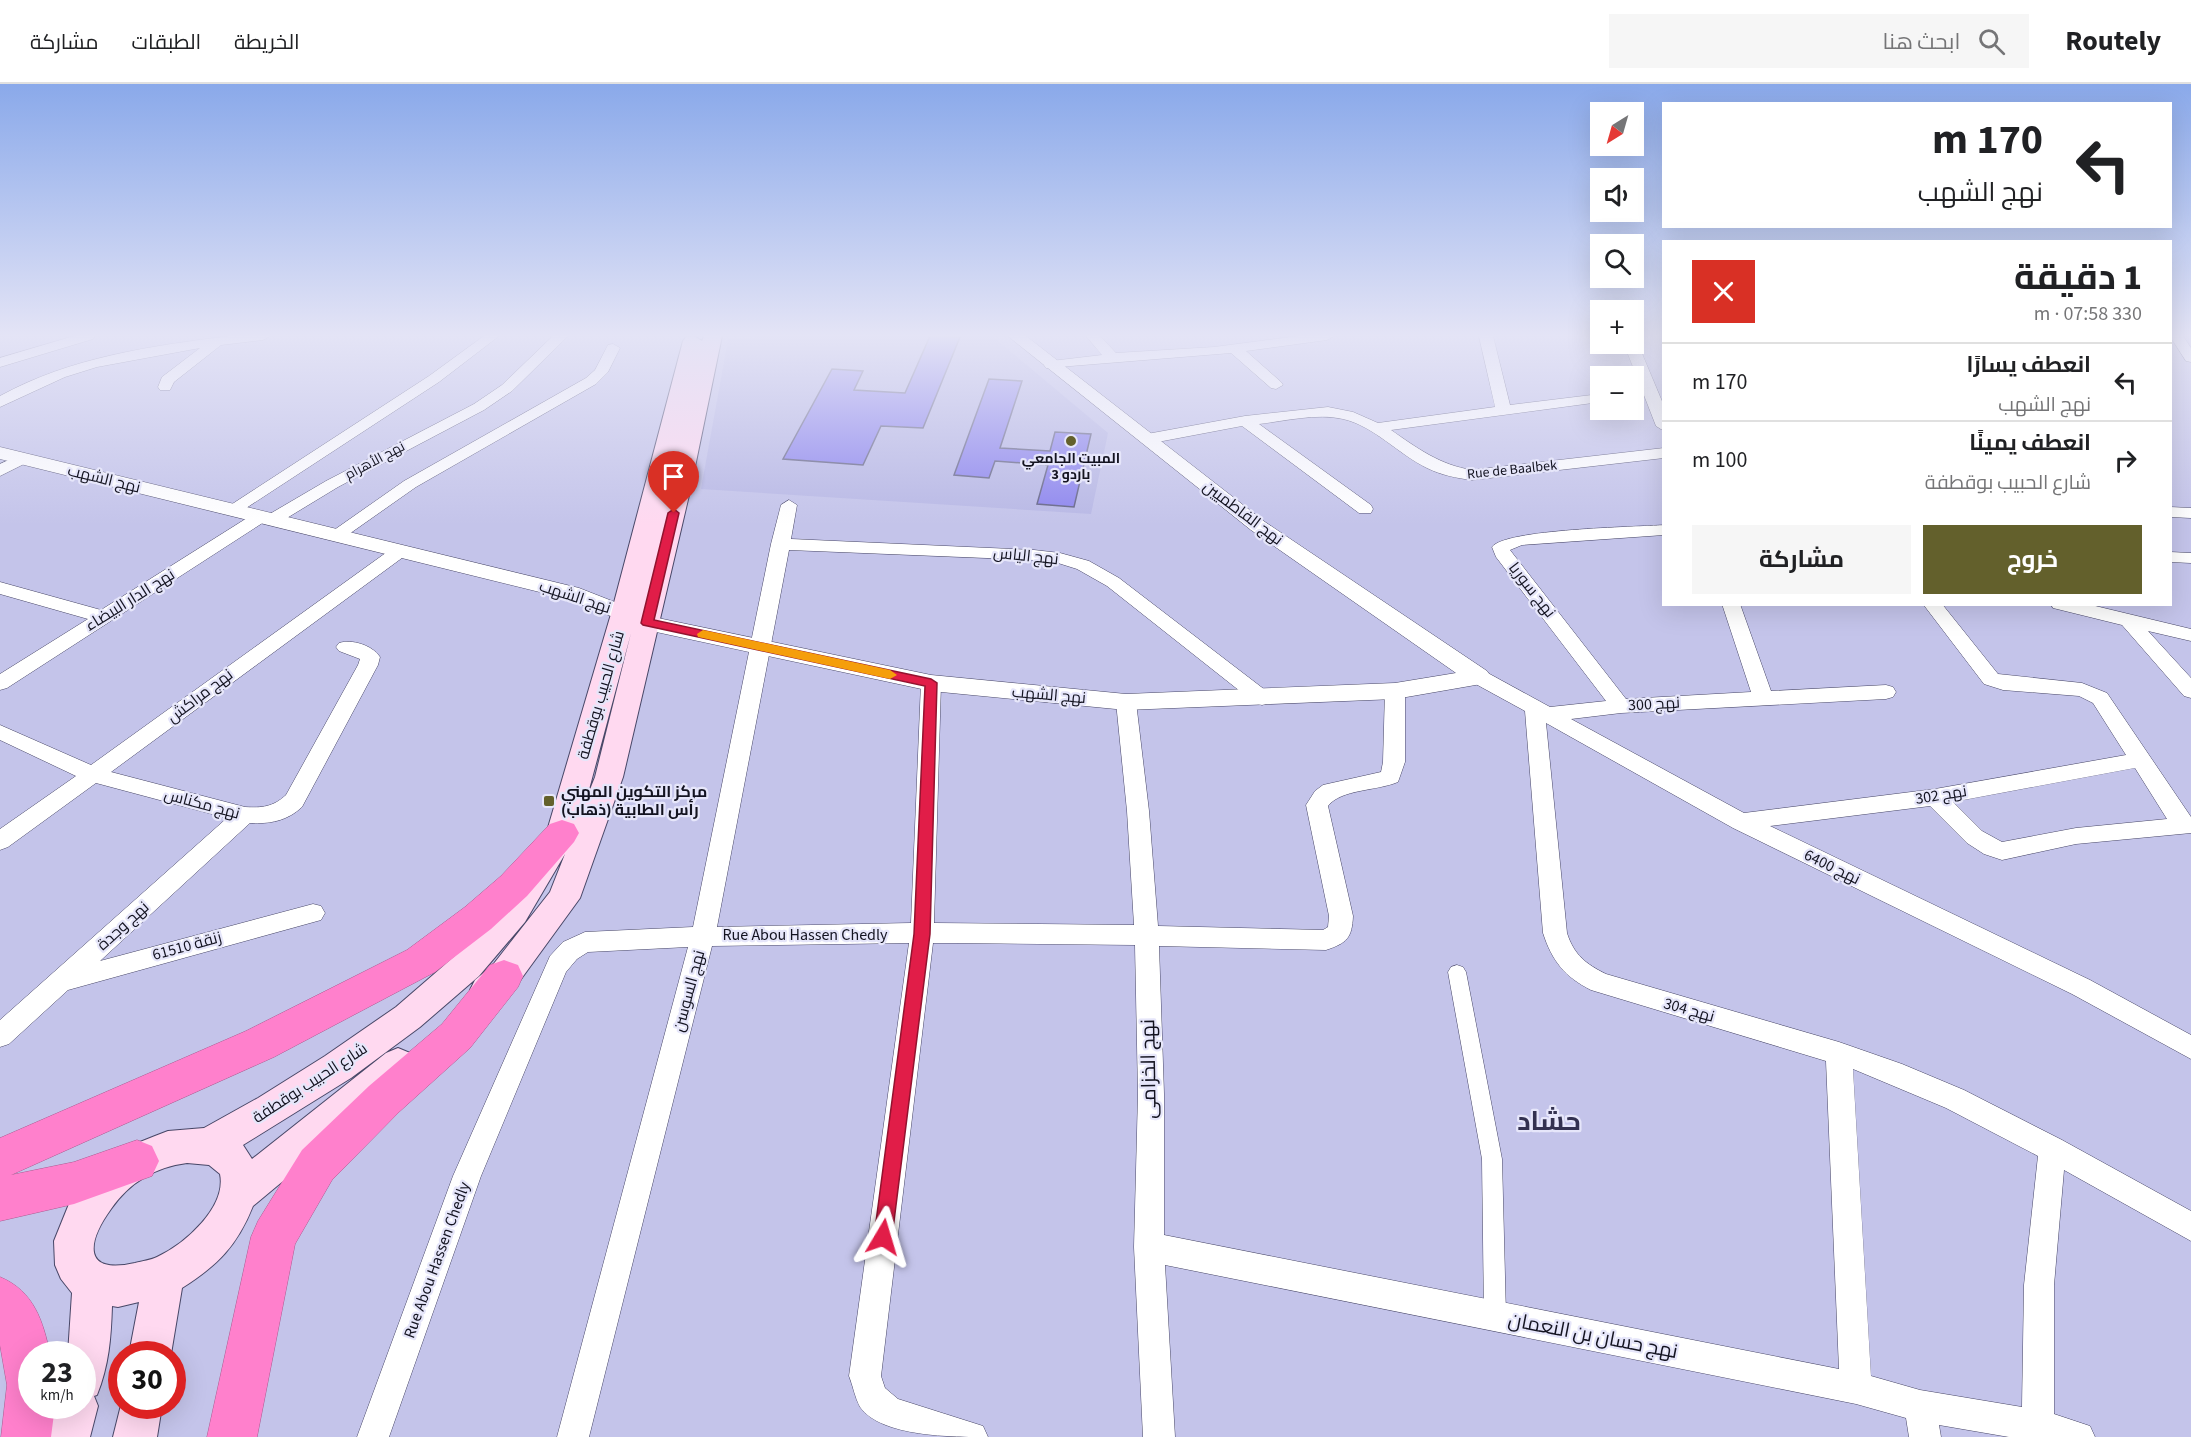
<!DOCTYPE html>
<html lang="ar">
<head>
<meta charset="utf-8">
<style>
  body { margin:0; font-family:"Source Sans 3",Cairo,sans-serif; background:#f6f6f6; color:#202124; direction:rtl; height:100vh; display:flex; flex-direction:column; font-size:22px; white-space:nowrap }
  * { box-sizing:border-box; margin:0 }
  p { font-size:20px; color:#757577 }
  .icon { flex:none; width:33px; height:33px; fill:none; stroke:currentColor; stroke-width:2; stroke-linecap:round; stroke-linejoin:round }
  .map { position:relative; flex:1; overflow:hidden; direction:ltr }
  .drawer { position:absolute; left:1662px; top:156px; width:510px; height:366px; display:flex; flex-direction:column; background:#fff; border-radius:0px; box-shadow:0 6px 24px #0002; direction:rtl }
  .drawer>* { flex:none }
  .banner { position:absolute; left:1662px; top:18px; width:510px; height:126px; border-radius:0px; box-shadow:0 6px 24px #0002; direction:rtl; background:#fff; color:#202124; overflow:hidden }
  .needle { width:39px; rotate:217deg }
  .buttons { position:absolute; left:1590px; top:18px; display:grid; gap:12px }
  .buttons a { display:grid; place-items:center; width:54px; height:54px; border-radius:0px; background:#fff; box-shadow:0 6px 24px #0002; font-size:30px }
  .speed { position:absolute; left:18px; top:1257px; display:flex; gap:12px; font-size:30px; font-weight:700; text-align:center }
  .speed>* { display:grid; place-content:center; width:78px; height:78px; border-radius:50%; background:#fff; box-shadow:0 6px 24px #0002; line-height:1 }
  .speed small { font-size:15px; font-weight:400 }
  .speed .limit { border:9px solid #d22; background:#fff; color:#111 }
  .pin { position:absolute; display:grid; place-items:center; width:51px; height:51px; color:#fff; margin:-62px -26px; border-radius:50% 50% 50% 0; rotate:-45deg; box-shadow:0 0 6px #0007 }
  .pin .icon { rotate:45deg }
  .me { position:absolute; width:66px; margin:-33px; rotate:7deg; stroke-linejoin:round; filter:drop-shadow(0 0 4px #0008) }
  .turn { display:flex; align-items:center; gap:21px; height:126px; padding:0 30px; font-size:27px }
  .turn .icon { width:78px; height:78px; stroke-width:2.5 }
  .turn b { display:block; font-size:42px; line-height:51px }
  .round { display:grid; place-items:center; flex:none; width:63px; height:63px; border-radius:0px; background:#f6f6f6 }
  .head { display:flex; align-items:center; justify-content:space-between; height:102px; padding:0 30px }
  h1 { font-size:36px; font-weight:700; line-height:45px }
  .cta { display:flex; gap:12px; margin-top:auto; padding:12px 30px }
  .cta a { flex:1; height:69px; border-radius:0px; background:#63602c; color:#fff; font-size:24px; font-weight:700; line-height:69px; text-align:center }
  .cta a+a { background:#f6f6f6; color:#202124 }
  ul { padding:0; list-style:none }
  li { display:flex; align-items:center; gap:18px; height:78px; padding:0 30px; border-top:2px solid #e0e0e0 }
  li div { flex:1 }
  li b { display:block; font-size:22px }
  li em { font-style:normal }
  header { display:flex; align-items:center; gap:36px; box-sizing:border-box; height:84px; padding:0 30px; background:#fff; border-bottom:2px solid #e0e0e0 }
  header strong { font-size:28px }
  nav { display:flex; gap:33px; margin-inline-start:auto; font-size:21px }
  .search { width:420px; height:54px; background:#f6f6f6; display:flex; align-items:center; gap:15px; box-sizing:border-box; padding:0 21px; border-radius:0px; color:#757577; font-size:22px }
  .map>svg:first-child { display:block }
  .built { fill:#b8b8e5 }
  .building { fill:#8d85ee; stroke:#646486; stroke-width:1.5 }
  .lines { fill:none; stroke-linecap:round; stroke-linejoin:round }
  .pedestrian-casing { stroke:#484767; stroke-width:1 }
  .minor-casing { stroke:#484767; stroke-width:1 }
  .tertiary-casing { stroke:#484767; stroke-width:1 }
  .secondary-casing { stroke:#484767; stroke-width:2 }
  .motorway-casing { stroke:#ac5a90; stroke-width:1 }
  .pedestrian { fill:#fff; fill-rule:evenodd }
  .minor { fill:#fff; fill-rule:evenodd }
  .tertiary { fill:#fff; fill-rule:evenodd }
  .secondary { fill:#ffd9f0; fill-rule:evenodd }
  .motorway { fill:#ff80cc; fill-rule:evenodd }
  .route { fill:#e11d48; stroke:#92132f; stroke-width:1.5 }
  .slow { fill:#f59e0b }
  .poi-dot { fill:#63602c; stroke:#e6e6fa; stroke-width:2 }
  .labels { text-anchor:middle; dominant-baseline:central; stroke-width:4.5; stroke-linejoin:round; paint-order:stroke }
  .far-poi-label { font-size:14px; font-weight:bold; fill:#131320; stroke:#e6e6fa }
  .far-street-label { font-size:14px; fill:#131320; stroke:#e6e6fa }
  .street-label { font-size:16px; fill:#131320; stroke:#e6e6fa }
  .poi-label { font-size:16px; font-weight:bold; fill:#131320; stroke:#e6e6fa; text-anchor:start }
  .near-street-label { font-size:20px; fill:#131320; stroke:#e6e6fa }
  .near-district-label { font-size:27px; font-weight:bold; fill:#333150; stroke:#e6e6fa }
</style>
</head>
<body>
<header>
<strong>Routely</strong>
<div class="search"><svg class="icon" aria-label="search" viewBox="0 0 24 24"><circle cx="10" cy="10" r="6"/><path d="M15 15l6 6"/></svg>ابحث هنا</div>
<nav><a>الخريطة</a><a>الطبقات</a><a>مشاركة</a></nav>
</header>
<div class="map">
<svg width="2191" height="1353" viewBox="0 0 2191 1353">
  <rect width="100%" height="100%" fill="#c4c4ea"/>
  <path class="built" d="M782 252H992L1108 349 1091 430 701 405 728 256Z"/>
  <path class="building" d="M930 252 960 253 923 344 881 342 863 381 783 375 832 285 863 287 854 306 905 309Z
    M989 295 1022 297 1000 364 1050 367 1055 348 1091 350 1074 423 1037 420 1048 381 995 377 989 394 954 391Z"/>
  <g class="lines">
    <defs>
      <path id="pedestrian" d="M1457 881 1463 883 1466 888 1502 1075 1506 1232 1503 1240 1495 1243 1487 1240 1484 1232 1482 1075 1448 888 1451 883Z"/>
      <path id="minor" d="M74 252H95L93 255 0 283V274Z
        M230 252H270L263 256 221 261 174 298 170 306H160L158 303 162 293 200 264 97 283 65 293 0 323V312C71 273 151 262 230 252Z
        M484 252H499L439 298 237 430H225L223 426 429 292Z
        M553 252H568L512 307 484 326 338 403 277 440 271 441 264 438 7 604 0 606V590L88 535 0 510V498L101 526 255 429 261 428 268 431 326 397 474 320 502 301Z
        M1086 252H1100L1116 269 1214 263 1298 252H1334L1327 256 1246 267 1281 298 1283 301 1276 305 1271 304 1231 269 1046 284 1044 281 1046 278 1051 277 1102 271Z
        M1479 252H1493L1510 321 1600 310V318L1391 346C1417 364 1440 381 1472 386L1664 364V374L1472 396C1456 394 1441 391 1427 384 1398 370 1374 342 1343 335 1317 329 1285 337 1259 340L1371 421 1373 425 1371 429H1359L1242 342 1147 360 1139 355 1147 350 1245 332 1328 323 1353 328 1378 339 1495 323Z
        M2170 252H2183L2191 264V278L2186 277Z
        M1634 256 1638 260 1664 322V347L1656 342 1624 260H1634Z
        M613 260 620 264 608 288 596 300 416 403 342 455H330L327 451 404 397 586 294 595 286 608 261Z
        M22 370 28 372 30 375 28 378 0 392V380Z
        M789 416 797 421 791 455 1034 466 1060 469 1089 477 1119 494 1269 609 1272 614 1269 619 1262 621 1255 619 1107 502 1077 485 1058 479 1034 476 789 466 717 843 911 839 921 599 924 594 931 592 938 594 941 599 934 839 1134 841 1127 727 1116 618 1119 613 1126 611 1133 613 1136 618 1149 727 1158 842 1323 846 1328 843 1329 832 1306 721 1315 707 1323 701 1381 688 1383 678 1385 607 1388 602 1395 600 1402 602 1405 607V678L1398 698C1377 707 1341 705 1328 722L1353 832C1352 854 1347 859 1326 866L1159 862 1164 1010V1151L1839 1285 1826 977 1591 906C1565 893 1552 877 1543 849L1525 627 1472 598 1469 593 1472 588 1479 586 1486 588 1550 623 1606 617 1496 473 1492 463C1505 445 1636 443 1664 441V451L1522 461 1510 466 1626 615 1751 608 1722 520H1740L1771 607 1886 601 1893 603 1896 608 1893 613 1886 615 1621 629 1571 635 1744 729 1935 705 2126 671 2093 619 2079 612 2003 606 1984 600 1923 520H1942L1998 590 2082 599 2107 609 2191 733V749L2076 760 2002 776 1984 770 1967 759 1930 722 1770 742 2090 896 2191 951V975L2072 910 1733 744 1546 639 1567 849C1574 871 1586 880 1606 890L1839 958 1902 980 1964 1006 2062 1056 2191 1127V1157L2064 1086 2054 1201V1330L2090 1342 2095 1353H2009L1939 1341 1941 1353H1909L1906 1334 1856 1320 1165 1181 1175 1353H1143L1134 1163 1138 1010 1135 861 956 859H933L881 1292 885 1304 898 1315 983 1342 988 1353C953 1353 881 1353 860 1323 855 1314 853 1302 849 1292L909 859 712 862 589 1353H557L688 863 588 868 577 875 566 888 481 1092 389 1353H357L453 1092 550 872 563 858 585 848 693 843 771 460 781 421ZM2135 684 2167 735 2076 744 2002 758 1982 747 1953 718ZM1853 985 1946 1024 2038 1072 2024 1201 2022 1323 1920 1306 1871 1292Z
        M2170 423 2191 424V434L2170 433Z
        M400 462 406 463 409 467 406 471 111 688 245 723C262 724 273 723 286 711L358 581 360 575 339 567 336 563 339 559C352 555 372 561 380 573L378 581 302 723C287 737 270 740 250 739L100 877 313 820 321 822 325 829 321 836 68 906 9 960 0 963V936L227 734 96 699 8 763 0 766V745L76 692 0 656V641L91 681 394 463Z
        M2170 468 2191 469V479L2170 478Z
        M2051 520H2087L2191 545V557L2148 547 2191 594V614L2184 612 2122 541 2053 524Z"/>
      <path id="tertiary" d="M1008 252H1026L1265 438 1487 587 1491 593 1487 599 1395 615 1126 626 931 607 647 546 564 514 0 375V363L579 504 653 533 931 591 1126 610 1395 599 1456 589 1251 446Z"/>
      <path id="secondary" d="M694 252 702 257 704 252H722L690 407 623 693 580 814 516 902 499 916 487 920 475 916 470 906 475 896 492 882 550 808 565 770 525 838 479 892 420 943 351 994 243 1061 252 1075 386 969 398 964 410 969 416 980 410 991 253 1122C237 1162 218 1181 182 1204L171 1270H129L139 1218 118 1223 112 1222C111 1254 109 1281 97 1311L94 1312 98 1322 90 1353H46L55 1322H82V1270H68L72 1209 61 1195 55 1181 54 1157 71 1115 91 1088 120 1066 155 1052 168 1047 204 1044 258 1014 325 972 396 923 455 872 503 820 547 747 611 530 683 257 686 253ZM631 549 595 693 587 713ZM187 1079 209 1081 220 1090C227 1123 185 1160 157 1173 151 1176 142 1177 135 1179 82 1191 87 1158 111 1125 129 1099 155 1083 187 1079Z
        M122 1317V1322H162L157 1353H113Z"/>
      <path id="motorway" d="M562 736 574 740 579 749 574 758 527 812 491 845 435 888 274 973 11 1091 74 1078 137 1056 152 1062 159 1077 152 1092 74 1120 0 1137V1054L246 947 407 866 465 823 501 792 550 740Z
        M504 876 518 881 523 892 518 903 470 964 399 1028 332 1096 295 1160 257 1353H207L251 1153 258 1137 302 1066 369 1002 442 940 490 881Z
        M0 1193C34 1207 43 1237 50 1270H32V1322H55L51 1353H1L7 1301 0 1261Z"/>
    </defs>
    <use href="#pedestrian" class="pedestrian-casing"/>
    <use href="#minor" class="minor-casing"/>
    <use href="#tertiary" class="tertiary-casing"/>
    <use href="#secondary" class="secondary-casing"/>
    <use href="#motorway" class="motorway-casing"/>
    <use href="#pedestrian" class="pedestrian"/>
    <use href="#minor" class="minor"/>
    <use href="#tertiary" class="tertiary"/>
    <use href="#secondary" class="secondary"/>
    <use href="#motorway" class="motorway"/>
  </g>
  <linearGradient id="sky" x2="0" y2="1"><stop stop-color="#8aa9ea"/><stop offset="0.57" stop-color="#e4e4f6"/><stop offset="1" stop-color="#e4e4f6" stop-opacity="0"/></linearGradient>
  <rect width="2191" height="441" fill="url(#sky)"/>
  <path class="route" d="M674 425 679 429 654 536 931 595 937 599 930 850 892 1153 890 1159 883 1162 876 1159 874 1153 914 850 925 602 643 541 641 539 668 429Z"/>
  <path class="slow" d="M703 546 890 586 897 591 890 595 698 553 697 550Z"/>
  <g class="poi-dot">
    <circle cx="1071" cy="357" r="6"/>
    <rect x="543" y="711" width="12" height="12" rx="3"/>
  </g>
  <g class="labels">
    <g class="far-poi-label">
      <text x="1071" y="375">المبيت الجامعي<tspan x="1071" dy="16">باردو 3</tspan></text>
    </g>
    <g class="far-street-label">
      <text transform="translate(375 377) rotate(-28)">نهج الأهرام</text>
      <text transform="translate(1512 386) rotate(-6)">Rue de Baalbek</text>
    </g>
    <g class="street-label">
      <text transform="translate(104 395) rotate(14)">نهج الشهب</text>
      <text transform="translate(1243 429) rotate(37)">نهج الفاطميين</text>
      <text transform="translate(1026 472) rotate(6)">نهج الياس</text>
      <text transform="translate(1532 506) rotate(52)">نهج سوريا</text>
      <text transform="translate(575 513) rotate(18)">نهج الشهب</text>
      <text transform="translate(130 516) rotate(-32)">نهج الدار البيضاء</text>
      <text transform="translate(601 611) rotate(-74)">شارع الحبيب بوقطفة</text>
      <text transform="translate(1049 611) rotate(5)">نهج الشهب</text>
      <text transform="translate(200 612) rotate(-37)">نهج مراكش</text>
      <text transform="translate(1654 620) rotate(-3)">نهج 300</text>
      <text transform="translate(1941 711) rotate(-9)">نهج 302</text>
      <text transform="translate(202 720) rotate(15)">نهج مكناس</text>
      <text transform="translate(1832 783) rotate(26)">نهج 6400</text>
      <text transform="translate(123 842) rotate(-42)">نهج وجدة</text>
      <text x="805" y="851">Rue Abou Hassen Chedly</text>
      <text transform="translate(187 862) rotate(-15)">زنقة 61510</text>
      <text transform="translate(689 907) rotate(-75)">نهج السوسن</text>
      <text transform="translate(1689 926) rotate(16)">نهج 304</text>
      <text transform="translate(310 999) rotate(-33)">شارع الحبيب بوقطفة</text>
      <text transform="translate(437 1176) rotate(-70)">Rue Abou Hassen Chedly</text>
    </g>
    <g class="poi-label">
      <text x="561" y="708">مركز التكوين المهني<tspan x="561" dy="18">رأس الطابية (ذهاب)</tspan></text>
    </g>
    <g class="near-street-label">
      <text transform="translate(1149 985) rotate(-91)">نهج الخزامى</text>
      <text transform="translate(1593 1252) rotate(11)">نهج حسان بن النعمان</text>
    </g>
    <g class="near-district-label">
      <text x="1549" y="1037">حشاد</text>
    </g>
  </g>
</svg>
<div class="buttons">
<a><svg class="needle" viewBox="-14 -14 28 28"><path d="M0-13l5 13h-10z" fill="#e53935"/><path d="M0 13l5-13h-10z" fill="#757577"/></svg></a>
<a><svg class="icon" aria-label="sound" viewBox="0 0 24 24"><path d="M4 9h4l5-4v14l-5-4H4zM17 9q2 3 0 6"/></svg></a>
<a><svg class="icon" aria-label="search" viewBox="0 0 24 24"><circle cx="10" cy="10" r="6"/><path d="M15 15l6 6"/></svg></a>
<a>+</a>
<a>−</a>
</div>
<div class="speed"><div>23<small>km/h</small></div><div class="limit">30</div></div>
<div class="pin" style="left:674px;top:429px;background:#d93025"><svg class="icon" aria-label="arrive" viewBox="0 0 24 24"><path d="M6 21V4h12l-3 4 3 4H6"/></svg></div>
<svg class="me" style="left:883px;top:1153px" viewBox="-20 -20 40 40"><path d="M0-17L14 15 0 8-14 15z" fill="#e11d48" stroke="#fff" stroke-width="4"/></svg>
<div class="banner">
<div class="turn"><svg class="icon" aria-label="left" viewBox="0 0 24 24"><path d="M17 20v-9H6M10 6l-5 5 5 5"/></svg><div><b>170 m</b>نهج الشهب</div></div>
</div>
<section class="drawer">
<div class="head"><div><h1>1 دقيقة</h1><p>330 m · 07:58</p></div><a class="round" style="background:#d93025;color:#fff"><svg class="icon" aria-label="close" viewBox="0 0 24 24"><path d="M6 6l12 12M18 6L6 18"/></svg></a></div>
<ul>
<li><svg class="icon" aria-label="left" viewBox="0 0 24 24"><path d="M17 20v-9H6M10 6l-5 5 5 5"/></svg><div><b>انعطف يسارًا</b><p>نهج الشهب</p></div><em>170 m</em></li>
<li><svg class="icon" aria-label="right" viewBox="0 0 24 24"><path d="M7 20v-9h11M14 6l5 5-5 5"/></svg><div><b>انعطف يمينًا</b><p>شارع الحبيب بوقطفة</p></div><em>100 m</em></li>
</ul>
<div class="cta"><a>خروج</a><a>مشاركة</a></div>
</section>
</div>
</body>
</html>
